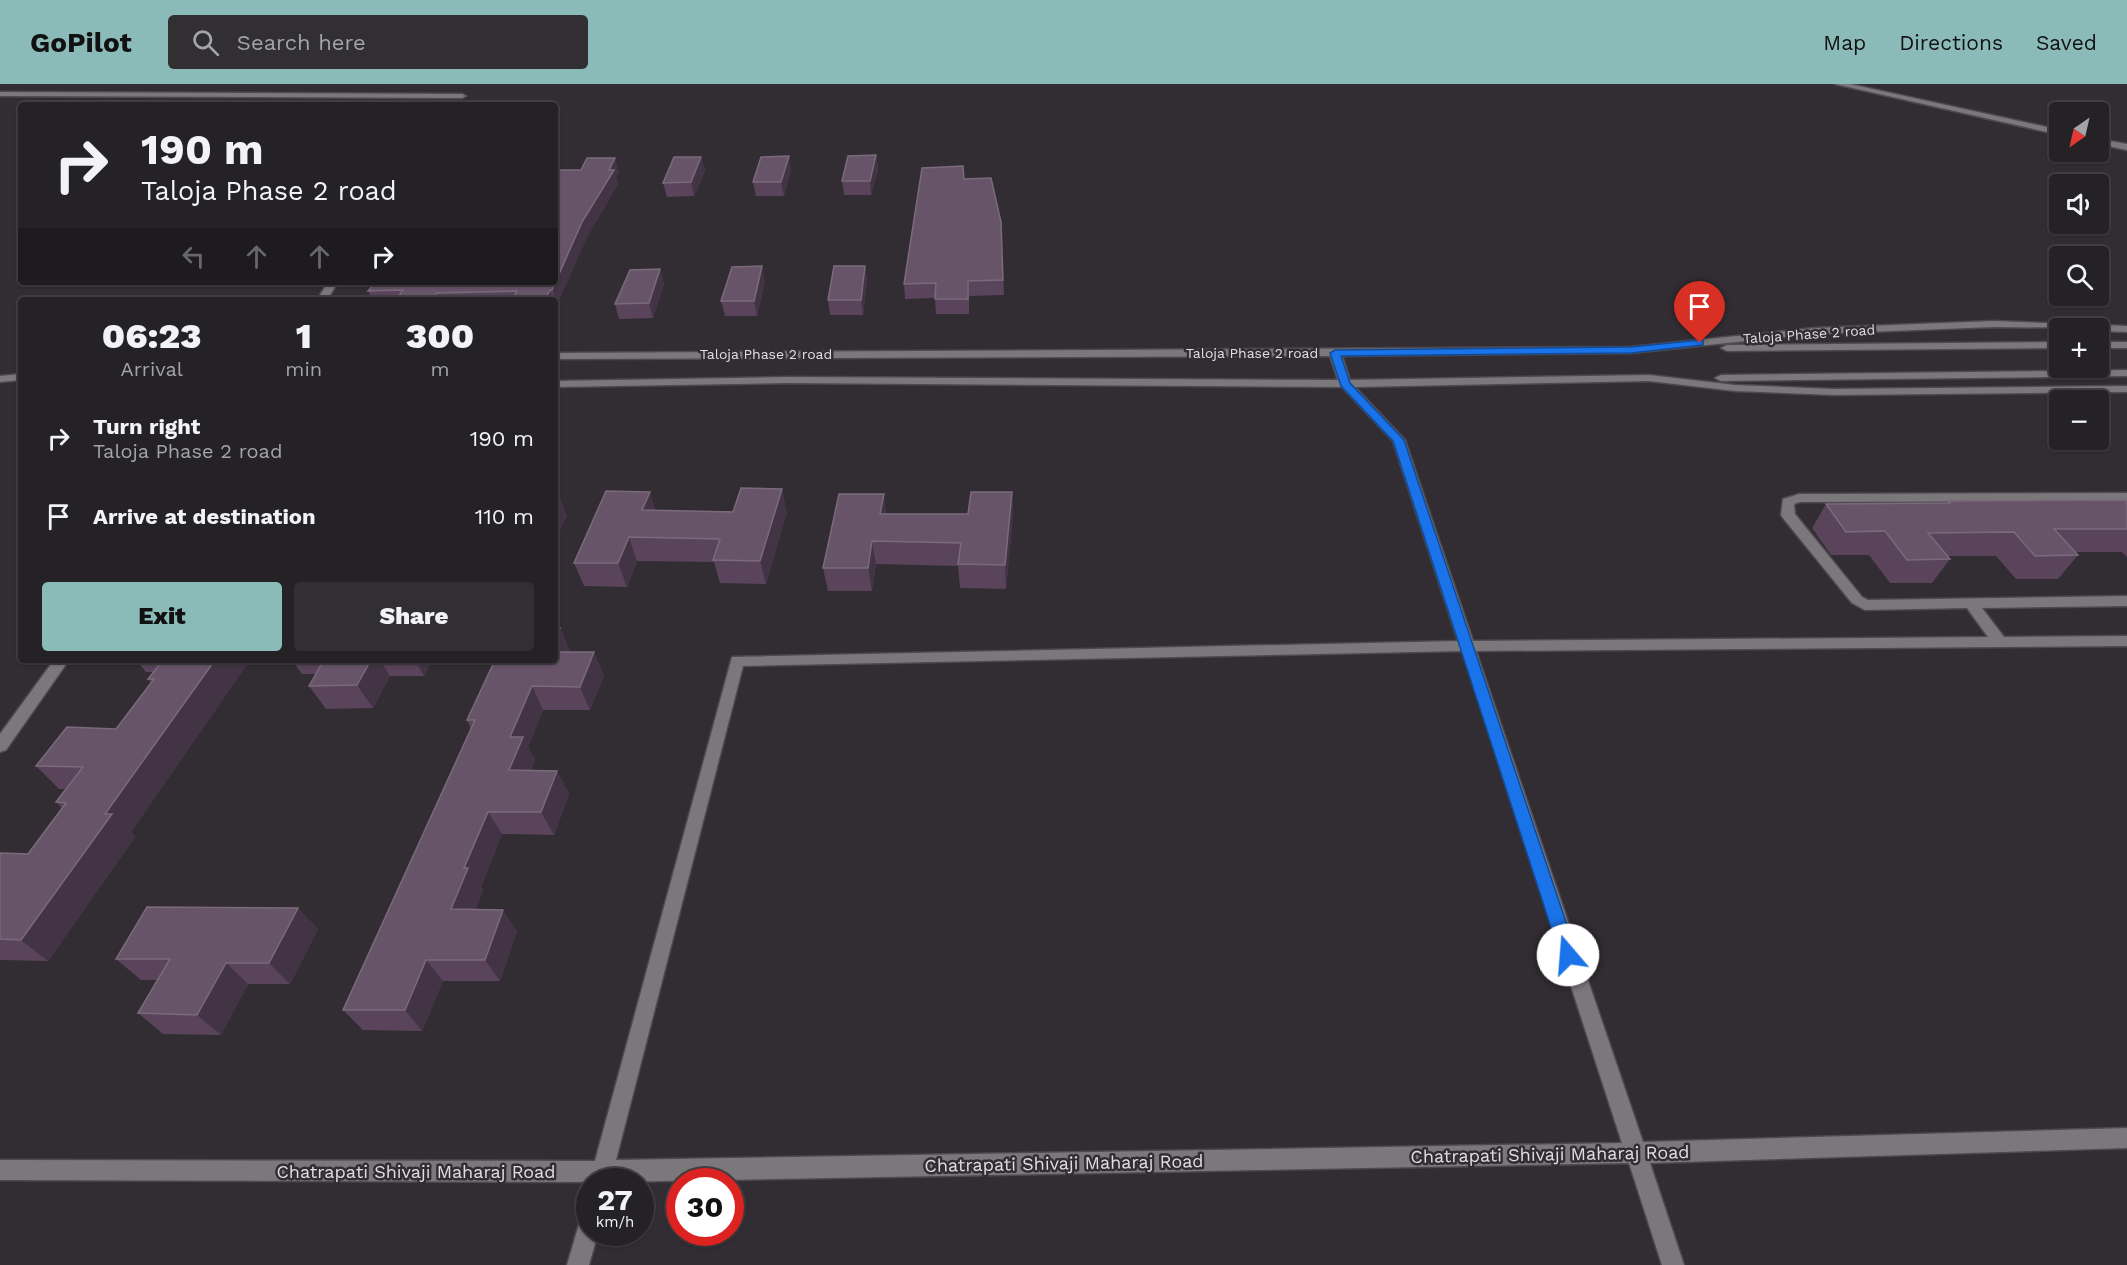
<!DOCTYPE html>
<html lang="en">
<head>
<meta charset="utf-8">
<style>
  body { margin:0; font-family:"Work Sans",sans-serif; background:#312f32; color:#f1f3f6; height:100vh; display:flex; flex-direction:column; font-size:22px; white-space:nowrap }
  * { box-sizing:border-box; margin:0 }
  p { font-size:20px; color:#a3a4a7 }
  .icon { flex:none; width:33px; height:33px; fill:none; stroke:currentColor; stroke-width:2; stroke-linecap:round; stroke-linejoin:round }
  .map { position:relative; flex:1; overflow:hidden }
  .panel { position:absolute; left:18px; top:213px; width:540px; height:366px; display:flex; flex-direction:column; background:#252226; border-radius:6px; box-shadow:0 2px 4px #0004,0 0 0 2px #423f43 }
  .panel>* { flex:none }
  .banner { position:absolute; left:18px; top:18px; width:540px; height:183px; border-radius:6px; box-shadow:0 2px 4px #0004,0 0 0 2px #423f43; background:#252226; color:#f1f3f6; overflow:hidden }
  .needle { width:39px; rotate:214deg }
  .controls { position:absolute; left:2049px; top:18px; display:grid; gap:12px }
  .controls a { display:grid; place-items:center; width:60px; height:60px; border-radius:6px; background:#252226; box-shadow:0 2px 4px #0004,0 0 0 2px #423f43; font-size:30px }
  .speed { position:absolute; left:576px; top:1084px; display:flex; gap:12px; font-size:30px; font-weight:700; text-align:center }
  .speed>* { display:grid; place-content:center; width:78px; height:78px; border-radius:50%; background:#252226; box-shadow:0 2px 4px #0004,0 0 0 2px #423f43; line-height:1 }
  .speed small { font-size:15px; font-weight:400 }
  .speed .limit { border:9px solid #d22; background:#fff; color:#111 }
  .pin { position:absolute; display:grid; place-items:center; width:51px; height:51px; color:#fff; margin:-62px -26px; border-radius:50% 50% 50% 0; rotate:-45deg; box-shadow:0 0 6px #0007 }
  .pin .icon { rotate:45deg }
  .me { position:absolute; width:66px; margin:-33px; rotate:342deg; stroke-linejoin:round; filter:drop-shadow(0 0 4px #0008) }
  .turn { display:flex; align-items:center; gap:21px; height:126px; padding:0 24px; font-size:27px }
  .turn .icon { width:78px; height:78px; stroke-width:2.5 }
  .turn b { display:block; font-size:42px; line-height:51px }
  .lanes { display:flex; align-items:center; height:57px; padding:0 24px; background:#0003; justify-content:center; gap:30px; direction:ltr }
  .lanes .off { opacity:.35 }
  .eta { display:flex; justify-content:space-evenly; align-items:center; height:102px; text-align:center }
  .eta b { font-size:36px; font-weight:800; line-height:42px }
  .button { display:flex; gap:12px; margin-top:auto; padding:12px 24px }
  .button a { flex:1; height:69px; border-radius:6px; background:#8bbbb9; color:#111; font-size:24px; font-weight:800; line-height:69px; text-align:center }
  .button a+a { background:#312f32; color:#f1f3f6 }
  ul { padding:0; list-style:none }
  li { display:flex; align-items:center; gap:18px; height:78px; padding:0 24px }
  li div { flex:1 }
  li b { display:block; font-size:22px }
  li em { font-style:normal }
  header { display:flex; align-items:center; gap:36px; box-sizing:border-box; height:84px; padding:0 30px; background:#8bbbb9; color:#111 }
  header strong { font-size:28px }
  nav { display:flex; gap:33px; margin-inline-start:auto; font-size:21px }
  .search { width:420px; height:54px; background:#312f32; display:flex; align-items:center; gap:15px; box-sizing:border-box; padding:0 21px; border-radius:6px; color:#a3a4a7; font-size:22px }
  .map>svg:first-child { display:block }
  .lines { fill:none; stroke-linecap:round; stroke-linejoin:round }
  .minor-casing { stroke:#4d494e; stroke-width:3 }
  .minor { fill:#7b787b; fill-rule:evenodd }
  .wall { fill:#59445b }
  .shaded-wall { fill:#433445 }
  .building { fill:#685469; stroke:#7a6a7c; stroke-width:1.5 }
  .route { fill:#1a73e8; stroke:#114b97; stroke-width:1.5 }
  .labels { text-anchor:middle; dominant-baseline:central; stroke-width:5; stroke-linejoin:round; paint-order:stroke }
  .far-street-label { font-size:14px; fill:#e0dde0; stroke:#312d32 }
  .near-street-label { font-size:18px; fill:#e0dde0; stroke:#312d32 }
</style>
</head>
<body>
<header>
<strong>GoPilot</strong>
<div class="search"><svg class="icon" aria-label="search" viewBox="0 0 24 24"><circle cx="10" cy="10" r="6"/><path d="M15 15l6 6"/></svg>Search here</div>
<nav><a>Map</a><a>Directions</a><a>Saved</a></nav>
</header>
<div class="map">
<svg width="2127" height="1181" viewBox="0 0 2127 1181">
  <rect width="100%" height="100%" fill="#312d32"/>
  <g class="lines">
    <defs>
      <path id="minor" d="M1835 0H1850L2060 46V51Z
        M0 8 462 10 466 12 462 14 0 12Z
        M2098 55 2127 60V66L2098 60Z
        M328 198H338L327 216H317Z
        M1994 237 2127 242V248L2098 247V244L1994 243 1815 250 1631 269 1342 272 1350 296 1649 291 1735 301 1834 305 2127 302V308L1834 311 1735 307 1649 297 1355 303 1405 356 1473 557 1988 553 1967 524 1865 526 1852 519 1783 434 1781 431 1783 415 1799 410 2127 409V417L1800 418 1794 420 1795 430 1862 513 1868 516 2127 512V522L1982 524 2004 553 2127 552V562L1476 567 1643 1058 2127 1044V1064L1650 1079 1684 1181H1662L1629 1079 611 1098 0 1096V1076L595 1077 732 573 1458 557 1393 357 1342 303 787 299 555 303V297L787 293 1338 296 1330 272 555 275V269L1631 263 1815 244ZM1462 567 1622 1059 616 1076 743 582Z
        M2060 258V264L1727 267 1721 264 1727 261Z
        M2098 258H2127V264H2098Z
        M2127 286V292L1721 297 1715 294 1721 291Z
        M21 290V296L0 298V292Z
        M54 576H69L6 666 0 668V650Z
        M590 1127V1149H598L589 1181H567L582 1130Z"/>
    </defs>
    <use href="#minor" class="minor-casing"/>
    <use href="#minor" class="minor"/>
  </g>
  <path class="wall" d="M876 71 878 85 871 111H844L842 97Z
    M789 72 791 86 784 112H756L753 98Z
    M701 73 705 87 694 112 667 113 663 99Z
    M619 88 616 93 618 100 587 153 557 220 555 221V216H373L368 207Z
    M964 95 1001 138 1004 211 969 212V230H936L935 214 905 215 904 200Z
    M865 182 867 196 863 231H830L828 216Z
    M660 185 664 200 653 234 619 235 615 220Z
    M765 197 757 232H725L721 217Z
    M1012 408 1013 432 1006 505 960 504 958 482 876 480 872 507H828L823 484 886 430H968Z
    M2127 416V473L2122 468H2075L2078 471 2058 495H2016L1996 472H1947L1950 475 1932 499H1890L1869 471H1831L1812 444 1826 420 1946 419 1948 417Z
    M656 427 787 428 766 500 720 499 714 478 637 477 627 503 584 502 574 479Z
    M560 544 570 568H594L604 592 590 626H543L528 663 535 676 531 686 557 687 569 710 554 751 502 750 481 803 483 807 475 825 517 847 500 897H443L422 947 363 946 343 926 471 645 467 636Z
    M136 576H250L131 748 135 753 48 877 0 876V769L28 770 62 724 56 718 66 705H59L36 682 116 645 151 598 148 595 153 588H146Z
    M292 576H432L424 592H390L373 624 326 625 309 602 316 590H302Z
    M298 824 318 845 290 900H248L221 951 163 950 138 929 158 896H141L116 875Z"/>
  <path class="shaded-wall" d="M876 71 878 85 871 111 870 97Z
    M789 72 791 86 784 112 781 98Z
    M701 73 705 87 694 112 691 98Z
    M615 74 619 88 616 93 618 100 587 153 557 220 552 206 582 138Z
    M762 182 765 197 757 232 754 217Z
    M865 182 867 196 863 231 861 216Z
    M660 185 664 200 653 234 649 219Z
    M550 206 554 216H545Z
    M437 209 440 216H432Z
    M782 405 787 428 766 500 760 477Z
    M558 408 567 432 555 456V413Z
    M650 408 657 431 642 426Z
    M1012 408 1013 432 1006 505 1005 481Z
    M884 410 887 434 880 430Z
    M629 453 637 477 627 503 618 479Z
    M872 457 876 480 872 507 868 484Z
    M560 544 570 567 560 591 555 576V555Z
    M594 568 604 592 590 626 580 603Z
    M215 576H250L131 748 135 753 48 877 21 856 105 730Z
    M371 576H380L390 592 373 624 357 601Z
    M415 576H432L424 592Z
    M532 602 543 626 528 663 535 676 522 709 509 686 510 653Z
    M557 687 569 710 554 751 541 728Z
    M488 728 502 750 481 803 483 807 467 847 451 825 464 784Z
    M298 824 318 845 290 900 269 879Z
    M503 826 517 847 500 897 485 876Z
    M426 876 443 897 422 947 405 926Z
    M226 879 248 900 221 951 197 931Z"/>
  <path class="building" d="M876 71 870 97H842L848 72Z
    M789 72 781 98H753L761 73Z
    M674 73H701L691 98 663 99Z
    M587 74H615L609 86H614L582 138 552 206H550L545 216H512L517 207 437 209 432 216H396L403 206 368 207 376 198H555V86H581Z
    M963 82 964 95 991 94 1001 138 1003 196 968 197V215H935L936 199 904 200 922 84Z
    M762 182 754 217H721L732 183Z
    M834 182H865L861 216H828Z
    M660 185 649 219 615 220 630 186Z
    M741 404 782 405 760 477 713 476 720 455 629 453 618 479H574L606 407 650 408 642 426 733 428Z
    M971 408H1012L1005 481 958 480 961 459 872 457 868 484H823L839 410H884L880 430H968Z
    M2127 416V445H2054L2078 471 2035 472 2014 448 1928 449 1950 475 1907 476 1885 447 1846 448 1826 420 1950 419 1948 417Z
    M555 544H560L555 555Z
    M555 568H594L580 603 532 602 510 653H523L509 686 557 687 541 728H488L464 784H468L451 825 503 826 485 876H426L405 926H343L475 636H467L495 576H555Z
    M163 576H215L105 730H112L21 856 0 855V769L28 770 66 719 56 718 83 683 36 682 67 643 116 645 154 595H148Z
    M324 576H371L357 601 309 602Z
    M147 823 298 824 269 879H226L197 931 138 929 170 875H116Z"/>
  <path class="route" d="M1700 256H1703V261L1631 269 1341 272 1350 299 1404 356 1577 871 1574 876 1568 878 1562 876 1560 871 1393 357 1341 302 1330 269 1335 266 1631 263Z"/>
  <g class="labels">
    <g class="far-street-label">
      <text transform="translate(1809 250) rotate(-4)">Taloja Phase 2 road</text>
      <text x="1252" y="269">Taloja Phase 2 road</text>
      <text x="766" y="270">Taloja Phase 2 road</text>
    </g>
    <g class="near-street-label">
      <text transform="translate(1550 1070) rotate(-1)">Chatrapati Shivaji Maharaj Road</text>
      <text transform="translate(1064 1079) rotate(-1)">Chatrapati Shivaji Maharaj Road</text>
      <text x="416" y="1087">Chatrapati Shivaji Maharaj Road</text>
    </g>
  </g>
</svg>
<div class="controls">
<a><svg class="needle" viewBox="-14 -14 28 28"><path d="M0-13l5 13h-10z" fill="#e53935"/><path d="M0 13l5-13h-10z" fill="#a3a4a7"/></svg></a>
<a><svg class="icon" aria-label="sound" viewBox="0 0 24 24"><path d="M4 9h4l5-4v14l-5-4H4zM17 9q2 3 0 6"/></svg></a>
<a><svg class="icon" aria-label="search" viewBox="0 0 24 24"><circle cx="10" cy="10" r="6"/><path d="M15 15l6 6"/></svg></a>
<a>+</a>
<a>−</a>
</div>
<div class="speed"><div>27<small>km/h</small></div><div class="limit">30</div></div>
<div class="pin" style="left:1700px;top:259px;background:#d93025"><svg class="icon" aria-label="arrive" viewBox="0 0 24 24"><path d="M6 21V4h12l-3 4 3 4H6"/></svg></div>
<svg class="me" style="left:1568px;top:871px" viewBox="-20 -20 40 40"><circle r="19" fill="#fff"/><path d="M0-13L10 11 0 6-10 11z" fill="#1a73e8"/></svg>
<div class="banner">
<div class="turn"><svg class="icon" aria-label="right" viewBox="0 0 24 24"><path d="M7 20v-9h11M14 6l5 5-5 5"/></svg><div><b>190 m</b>Taloja Phase 2 road</div></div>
<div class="lanes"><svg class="icon off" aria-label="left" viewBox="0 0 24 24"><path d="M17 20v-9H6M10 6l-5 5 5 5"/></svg><svg class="icon off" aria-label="ahead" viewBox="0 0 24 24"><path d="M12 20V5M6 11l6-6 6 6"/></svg><svg class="icon off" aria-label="ahead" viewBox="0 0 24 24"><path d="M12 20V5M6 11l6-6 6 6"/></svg><svg class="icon" aria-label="right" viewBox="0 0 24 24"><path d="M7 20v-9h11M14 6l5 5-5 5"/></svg></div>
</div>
<section class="panel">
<div class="eta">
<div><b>06:23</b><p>Arrival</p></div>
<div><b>1</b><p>min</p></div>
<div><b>300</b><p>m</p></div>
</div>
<ul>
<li><svg class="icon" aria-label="right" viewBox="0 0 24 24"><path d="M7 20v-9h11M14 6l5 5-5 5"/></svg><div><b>Turn right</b><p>Taloja Phase 2 road</p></div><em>190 m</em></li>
<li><svg class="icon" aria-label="arrive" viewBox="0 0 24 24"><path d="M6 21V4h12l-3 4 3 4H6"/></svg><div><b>Arrive at destination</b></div><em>110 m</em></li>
</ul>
<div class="button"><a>Exit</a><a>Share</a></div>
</section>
</div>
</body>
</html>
